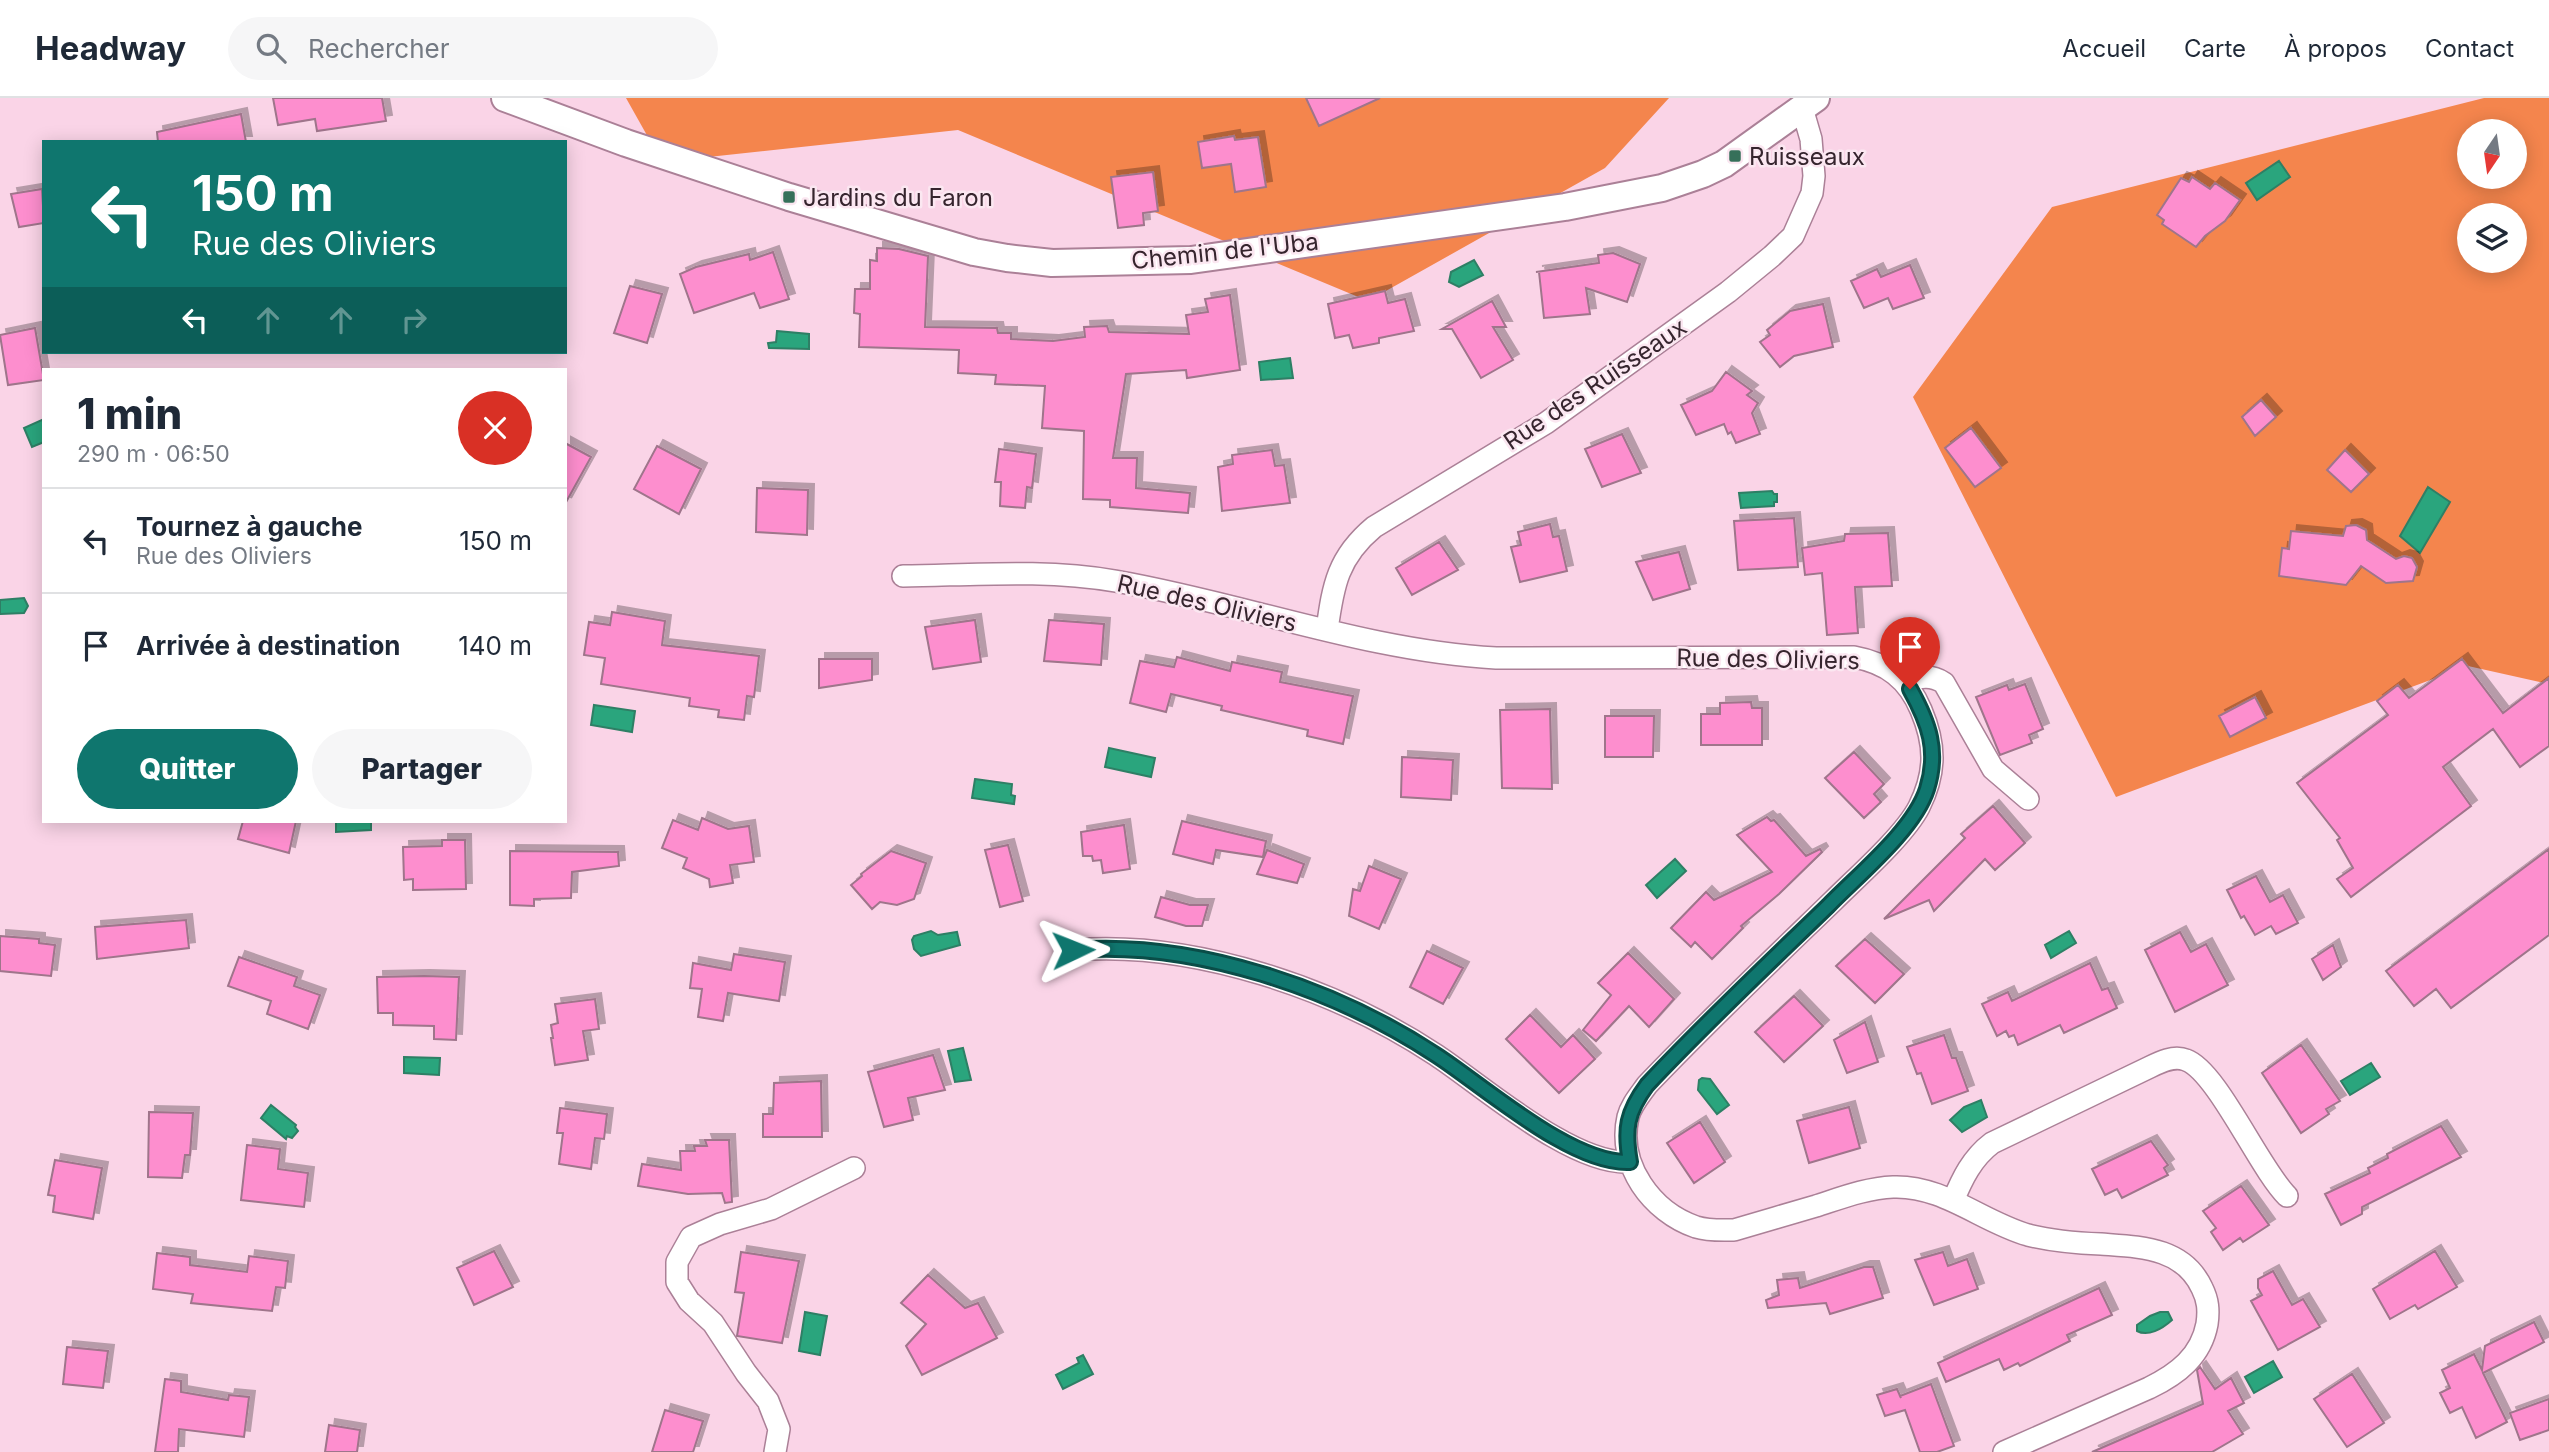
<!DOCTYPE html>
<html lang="fr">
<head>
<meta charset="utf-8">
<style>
  body { margin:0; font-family:Inter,sans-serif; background:#f6f6f7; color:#1f2937; height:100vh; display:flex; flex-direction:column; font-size:26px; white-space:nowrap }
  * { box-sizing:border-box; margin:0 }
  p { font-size:23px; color:#747a83 }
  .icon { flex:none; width:38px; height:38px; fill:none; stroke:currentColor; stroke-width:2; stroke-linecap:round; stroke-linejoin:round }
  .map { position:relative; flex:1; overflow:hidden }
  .side { position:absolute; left:42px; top:270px; width:525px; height:455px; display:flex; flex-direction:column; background:#fff; border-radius:0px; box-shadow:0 4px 18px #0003 }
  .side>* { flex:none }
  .guide { position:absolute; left:42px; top:42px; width:525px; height:214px; border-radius:0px; box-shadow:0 4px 18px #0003; background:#0f766e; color:#fff; overflow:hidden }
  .needle { width:46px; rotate:193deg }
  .fabs { position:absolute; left:2457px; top:21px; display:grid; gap:14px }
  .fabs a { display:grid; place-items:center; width:70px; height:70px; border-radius:50%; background:#fff; box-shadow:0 4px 18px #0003; font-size:35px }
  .pin { position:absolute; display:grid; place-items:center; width:60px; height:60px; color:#fff; margin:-72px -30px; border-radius:50% 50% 50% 0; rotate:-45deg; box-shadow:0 0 7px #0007 }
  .pin .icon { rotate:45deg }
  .me { position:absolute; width:77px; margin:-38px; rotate:88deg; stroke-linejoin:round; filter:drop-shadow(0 0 5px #0008) }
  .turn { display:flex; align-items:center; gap:24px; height:147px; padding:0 35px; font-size:32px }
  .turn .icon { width:91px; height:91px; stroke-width:2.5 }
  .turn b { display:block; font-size:49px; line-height:60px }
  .lanes { display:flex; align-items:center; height:66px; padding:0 35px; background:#0003; justify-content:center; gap:35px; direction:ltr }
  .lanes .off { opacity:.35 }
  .round { display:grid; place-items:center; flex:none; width:74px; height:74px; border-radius:37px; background:#f6f6f7 }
  .overview { display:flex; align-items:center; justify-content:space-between; height:119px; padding:0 35px }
  h1 { font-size:42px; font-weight:800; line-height:52px }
  .button { display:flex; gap:14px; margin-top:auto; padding:14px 35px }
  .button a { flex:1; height:80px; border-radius:42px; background:#0f766e; color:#fff; font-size:28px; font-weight:800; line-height:80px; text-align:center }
  .button a+a { background:#f6f6f7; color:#1f2937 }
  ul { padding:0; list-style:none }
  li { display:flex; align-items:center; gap:21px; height:105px; padding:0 35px; border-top:2px solid #e0e1e3 }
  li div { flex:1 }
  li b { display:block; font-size:26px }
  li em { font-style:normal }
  header { display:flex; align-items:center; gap:42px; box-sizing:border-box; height:98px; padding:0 35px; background:#fff; border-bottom:2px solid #e0e1e3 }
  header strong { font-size:33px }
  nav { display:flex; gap:38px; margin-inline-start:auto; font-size:24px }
  .search { width:490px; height:63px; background:#f6f6f7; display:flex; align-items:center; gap:18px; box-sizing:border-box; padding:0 24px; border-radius:38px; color:#747a83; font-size:26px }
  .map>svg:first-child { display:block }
  .forest { fill:#f4854d; fill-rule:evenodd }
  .water { fill:#2aa57d; stroke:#2e7f65; stroke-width:2 }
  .building { fill:#fd8ece; stroke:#9f748b; stroke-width:2; filter:url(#shadow) }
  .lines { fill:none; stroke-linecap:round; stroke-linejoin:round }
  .minor-casing { stroke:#ab8097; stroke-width:24 }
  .tertiary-casing { stroke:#ab8097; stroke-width:30 }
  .minor { stroke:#fff; stroke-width:21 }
  .tertiary { stroke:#fff; stroke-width:26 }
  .route-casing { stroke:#0a4d48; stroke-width:18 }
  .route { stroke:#0f766e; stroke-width:12 }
  .poi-dot { fill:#36705a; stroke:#fbe7f1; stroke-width:2.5 }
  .labels { text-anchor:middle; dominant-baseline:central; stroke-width:5; stroke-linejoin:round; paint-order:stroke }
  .poi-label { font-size:24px; fill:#36252e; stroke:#fbe7f1; text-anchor:start }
  .street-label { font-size:24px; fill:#36252e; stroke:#fbe7f1 }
</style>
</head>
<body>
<header>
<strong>Headway</strong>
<div class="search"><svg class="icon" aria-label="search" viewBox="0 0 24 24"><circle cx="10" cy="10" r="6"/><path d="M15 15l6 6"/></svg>Rechercher</div>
<nav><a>Accueil</a><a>Carte</a><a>À propos</a><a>Contact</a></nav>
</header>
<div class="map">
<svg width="2549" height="1354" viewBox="0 0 2549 1354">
  <defs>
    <filter id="shadow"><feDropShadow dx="6" dy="-6" stdDeviation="0" flood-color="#0004"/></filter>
  </defs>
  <rect width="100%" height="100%" fill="#fad4e7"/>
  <path class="forest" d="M626 0H1669L1605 70 1368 203 958 32 662 64Z
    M2484 0H2549V586L2468 568 2116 699 1913 299 2052 109ZM2469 33H2515V79H2469ZM2469 117H2515V163H2469Z"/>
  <path class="water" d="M2279 63 2290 79 2257 102 2246 85Z
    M1474 162 1483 177 1459 189 1449 184 1451 174Z
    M777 233 809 236V251L769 250 768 245 776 244Z
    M1290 260 1293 280 1261 282 1259 264Z
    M44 321V344L32 349 24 330Z
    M2428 389 2450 404 2420 455 2400 438Z
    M1772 393 1774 396H1777V404H1774V408L1741 410 1739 395Z
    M24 500 28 508 24 515 0 516V502Z
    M594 607 635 613 632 634 591 627Z
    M1109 650 1155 660 1151 679 1105 669Z
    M975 681 1012 686 1011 697 1015 698 1014 706 972 700Z
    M336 723H371V732L336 734Z
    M1675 761 1686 773 1657 800 1646 787Z
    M931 833 938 837 957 834 960 847 921 858 914 851 912 842 914 838Z
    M2069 833 2076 845 2051 860 2045 847Z
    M963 950 971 982 955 984 948 953Z
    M404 959 440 960 439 977 404 975Z
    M2371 965 2380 979 2350 997 2341 983Z
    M1702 980 1710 981 1729 1007 1717 1016 1698 992 1699 982Z
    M1981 1002 1987 1019 1962 1034 1950 1022 1964 1009Z
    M271 1007 296 1027 295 1029 298 1033 292 1040 287 1038 286 1041 261 1020Z
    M805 1214 827 1218 820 1257 799 1253Z
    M2160 1214H2168L2172 1222C2162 1231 2148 1239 2137 1233V1227L2150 1218Z
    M1083 1257 1093 1276 1063 1291 1056 1277 1079 1265 1077 1260Z
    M2273 1263 2282 1279 2254 1295 2245 1279Z"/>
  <path class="building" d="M273 0H382L386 23 317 33 315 21 278 27Z
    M1306 0H1380L1319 28Z
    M241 16 246 44H158L157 34Z
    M1234 38 1235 42 1258 39 1266 89 1235 94 1231 66 1202 70 1198 44Z
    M1153 74 1158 113 1143 115 1144 127 1118 130 1111 79Z
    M2192 79 2210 91 2215 85 2240 102 2225 123 2205 138 2196 149 2162 126 2164 122 2157 117 2181 80 2189 84Z
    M42 91 44 125 19 129 11 96Z
    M877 150 899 151 928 158 925 229 997 230 998 235H1011V241L1053 243 1085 239 1084 229 1107 228 1109 234 1189 236 1186 217 1208 214 1205 201 1230 197 1240 272 1187 280 1186 272 1126 276 1113 360H1137L1136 390 1190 395 1188 415 1110 409V402L1083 401 1084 333 1042 330 1045 288 995 286 996 277 958 275 959 252 859 249 860 216 854 215 855 191H870V162L877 163Z
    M773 154 789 201 760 210 754 195 694 215 680 176 696 169 749 156 750 162Z
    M1613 155 1640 166 1627 204 1586 190 1590 216 1544 220 1539 174H1536L1599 165 1598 157Z
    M1910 167 1924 200 1893 211 1888 200 1864 210 1851 183 1877 171 1881 179Z
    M630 188 662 196 647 245 614 235Z
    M1385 193 1388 205 1405 201 1414 233 1379 240V245L1353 250 1349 237 1335 240 1328 206Z
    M1492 203 1506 229H1493L1513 262 1481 280 1452 231H1442Z
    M1823 206 1833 249 1794 258 1780 269 1760 244 1770 237 1767 232 1790 213Z
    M35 230 44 282 8 287 0 237Z
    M1726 274 1752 293 1747 297 1758 305 1752 315 1760 336 1736 345 1731 334 1728 336 1724 326 1696 337 1681 307 1712 293Z
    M2261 302 2276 319 2255 338 2242 319Z
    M1971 330 2001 370 1975 389 1945 350Z
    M1622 336 1641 375 1602 389 1585 351Z
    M565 345 591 359 565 406Z
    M657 348 701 371 679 416 634 391Z
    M999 351 1036 356 1032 390 1027 389 1025 410 1000 408 1001 384H995Z
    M1272 352 1275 368 1284 367 1290 405 1222 413 1218 369 1233 366 1232 357Z
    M2345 352 2369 376 2351 394 2327 372Z
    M757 390 808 392 807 437 756 434Z
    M1794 420 1798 469 1738 472 1734 423Z
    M1550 426 1553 439 1559 438 1567 473 1520 484 1511 449 1521 447 1518 434Z
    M2356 427 2366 432 2367 442 2396 461 2404 458 2412 460 2417 469 2413 483 2386 485 2361 468 2346 487 2279 478 2282 450 2289 451 2291 433 2343 438 2346 428Z
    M1888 435 1892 488 1855 489 1858 535 1827 537 1822 475 1805 477 1802 450 1844 443 1845 436Z
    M1439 444 1458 472 1412 497 1396 470Z
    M1679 454 1690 491 1653 502 1636 464Z
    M612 514 665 523 662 547 759 558 754 599 747 598 744 622 718 619 719 612 689 608 690 600 601 586 605 560 584 557 589 524 610 527Z
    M975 522 981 564 933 571 925 529Z
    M1049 522 1104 526 1101 567 1044 563Z
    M1177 559 1230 573 1232 564 1282 574 1280 584 1353 598 1343 646 1307 638 1308 632 1221 612 1222 608 1171 596 1166 614 1130 605 1140 563 1174 569Z
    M819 561H872V582L819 590Z
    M2462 561 2503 615 2549 580V648L2520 669 2493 631 2443 669 2471 708 2351 799 2337 781 2353 770 2337 742 2340 740 2297 685 2388 617 2377 603 2398 587 2409 600Z
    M2025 586 2043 631 2029 637 2032 645 2000 657 1976 599 2007 587 2009 592Z
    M2255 599 2266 620 2230 639 2219 618Z
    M1751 604 1752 610H1762V647H1701V616H1720V605Z
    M1550 611 1552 691 1502 690 1500 612Z
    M1605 618H1654L1653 659H1605Z
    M1854 654 1884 686 1874 696 1881 704 1864 720 1825 680Z
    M1402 659 1453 662 1451 702 1401 699Z
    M1993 708 2025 745 1995 772 1985 761 1934 813 1929 802 1884 821 1965 740 1961 736Z
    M1767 719 1771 723 1774 722 1806 758 1820 751 1822 754 1779 796 1741 828 1743 830 1712 861 1695 844 1691 849 1671 830 1706 794 1714 802 1772 774 1737 737Z
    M702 720 728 731 749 728 754 764 730 767 733 785 710 789 709 781 683 770 687 760 662 750 673 722 698 732Z
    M243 723H296L289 755 238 741Z
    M1182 723 1266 743 1263 759 1216 752 1213 766 1173 756Z
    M1124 727 1130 771 1103 775 1101 762 1093 763 1092 758H1083L1081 734Z
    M442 742H465L466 791 413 792V781L404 782 403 749 442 748Z
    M1008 747 1023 803 1000 809 985 752Z
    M2549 751V837L2451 910 2436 891 2414 908 2386 873Z
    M1267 752 1304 766 1297 785 1257 776Z
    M510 753 618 754 619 768 572 774 571 800 534 801V808L510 807Z
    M891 753 926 765 914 801 897 807 880 804 872 811 851 787 862 778 861 776Z
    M1369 768 1401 781 1379 831 1349 818 1353 791 1360 793Z
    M2256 778 2270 804 2283 797 2298 825 2276 836 2271 828 2255 837 2244 818 2241 820 2227 792Z
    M1161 799 1190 807H1208L1202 828H1186L1155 819Z
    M186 822 189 850 97 861 95 829Z
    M2180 834 2191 854 2206 846 2228 887 2175 914 2145 852Z
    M0 838 39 841V845L55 847 51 878 0 873Z
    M1865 841 1904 876 1875 905 1836 868Z
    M2333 847 2341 869 2323 882 2312 861Z
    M1427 853 1463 870 1443 906 1410 889Z
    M1628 855 1674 901 1649 929 1629 908 1596 943 1583 932 1611 897 1598 885Z
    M734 856 785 864 779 903 728 895 723 923 698 919 702 891 690 890 693 865 731 872Z
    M239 859 297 879 294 888 320 897 308 931 267 916 271 903 228 888Z
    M2090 865 2102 892 2108 890 2117 910 2064 935 2060 927 2018 947 2014 937 2009 939 2006 933 1997 938 1982 906 2008 894 2012 903Z
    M424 878 459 879 456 942 434 941V928L393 927V915H378L377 879Z
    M1794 898 1823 928 1784 964 1755 934Z
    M595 901 599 931 583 933 588 962 555 967 551 940H553L551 927 558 925 555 906Z
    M1530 917 1561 949 1573 937 1595 961 1559 995 1506 941Z
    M1865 924 1878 964 1847 975 1834 942Z
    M1944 937 1952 960H1956L1968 993 1932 1006 1921 975 1917 976 1907 949Z
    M2301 947 2340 1003 2326 1011 2329 1016 2301 1035 2262 975Z
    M933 957 945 992 908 1000 913 1022 884 1029 868 974Z
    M821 983 822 1039H763V1016H773L774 985Z
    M1849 1009 1860 1050 1809 1065 1797 1023Z
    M560 1010 607 1016 604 1041 595 1040 591 1071 559 1066 563 1035H557Z
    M149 1014 193 1015 190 1057H185L182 1080 148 1079Z
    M1700 1024 1725 1064 1694 1085 1667 1045Z
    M2441 1028 2461 1059 2362 1109V1116L2341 1127 2325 1096 2370 1075 2368 1070 2388 1060 2387 1056Z
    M705 1042H729L732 1104 725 1105 722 1095 688 1096 638 1088 642 1066 681 1072 680 1053H695L694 1048H707Z
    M2151 1043 2168 1067 2164 1070 2168 1077 2122 1100 2117 1091 2105 1097 2092 1071Z
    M247 1047 280 1051 278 1071 308 1075 304 1109 241 1102Z
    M55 1062 102 1070 93 1121 53 1114 55 1098 48 1097Z
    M2241 1088 2269 1127 2243 1144 2240 1140 2223 1152 2211 1134 2216 1130 2203 1113Z
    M494 1153 513 1189 474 1207 457 1170Z
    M2435 1153 2457 1189 2418 1211 2415 1207 2390 1221 2373 1191Z
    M741 1154 799 1163 782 1245 737 1238 744 1195 735 1194Z
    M1943 1154 1948 1168 1967 1161 1978 1191 1934 1207 1915 1162Z
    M157 1155 190 1159V1167L247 1174 249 1158 288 1163 285 1190 276 1189 272 1213 191 1205 193 1196 153 1191Z
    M1864 1169H1873L1883 1200 1830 1216 1826 1205 1768 1210 1766 1202 1779 1197 1777 1182 1798 1180 1800 1190Z
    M2273 1173 2292 1207 2303 1201 2320 1229 2278 1252 2251 1203 2262 1197 2258 1190V1181Z
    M928 1177 965 1210 978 1205 997 1240 922 1277 906 1248 926 1226 901 1205Z
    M2099 1190 2112 1217 2067 1237 2070 1243 2020 1268 2018 1265 2004 1272 1999 1261 1946 1284 1938 1265Z
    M2534 1224 2544 1244 2483 1275 2507 1324 2476 1340 2462 1309 2450 1315 2440 1295 2450 1290 2442 1272 2474 1256 2482 1272 2485 1248Z
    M67 1249 108 1253 103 1290 63 1286Z
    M2200 1269 2215 1291 2231 1280 2244 1305 2228 1313 2243 1336 2212 1354H2092L2203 1306 2197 1272Z
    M2352 1276 2384 1325 2347 1349 2314 1301Z
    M165 1281 181 1283V1294L228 1302 229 1297 249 1299 244 1339 179 1331 178 1354H155Z
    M1931 1286 1954 1348 1937 1354H1920L1905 1312 1885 1318 1877 1297 1897 1291 1901 1300 1900 1298Z
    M2549 1301V1332L2520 1342 2510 1315Z
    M665 1312 703 1323 693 1354H652Z
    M329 1327 360 1332 357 1354H325Z"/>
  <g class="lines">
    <defs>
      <path id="minor" d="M903 478C974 477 1045 471 1115 483 1243 505 1366 553 1496 560L1854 559C1887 565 1908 581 1921 612 1936 647 1936 675 1919 709 1904 738 1857 779 1833 803 1770 864 1707 924 1647 987 1640 997 1631 1007 1628 1019 1617 1067 1652 1114 1696 1129 1709 1133 1721 1132 1734 1132 1761 1124 1789 1116 1816 1108 1841 1100 1867 1090 1893 1089 1943 1087 1982 1124 2028 1137 2052 1143 2076 1145 2101 1146 2140 1149 2183 1149 2202 1190 2208 1202 2209 1212 2207 1226 2201 1258 2178 1276 2149 1290L2004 1354
        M1327 532C1333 487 1338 459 1374 429L1546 325 1728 194 1772 158 1793 138 1812 95 1814 78 1811 41 1802 10
        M1906 586C1919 577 1932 577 1944 585L1993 671 2028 701
        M1073 852C1194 842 1336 891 1436 957 1483 988 1573 1068 1630 1064
        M1953 1103C1962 1081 1972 1060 1992 1045L2150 969C2160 964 2174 957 2186 962 2217 973 2259 1070 2287 1098
        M775 1354 779 1331 768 1303 746 1275 713 1225 689 1203 677 1184V1164L691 1139 720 1126 771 1111 854 1070"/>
      <path id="tertiary" d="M505 0 626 45 789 99 974 154 1007 160 1052 165 1191 162 1565 109 1662 90 1703 76 1724 66 1816 0"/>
    </defs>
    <use href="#minor" class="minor-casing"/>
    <use href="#tertiary" class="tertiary-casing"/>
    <use href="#minor" class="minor"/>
    <use href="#tertiary" class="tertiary"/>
  </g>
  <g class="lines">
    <defs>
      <path id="route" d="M1073 852C1194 842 1336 891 1436 957 1484 988 1572 1067 1630 1064 1624 1031 1627 1014 1647 987 1705 925 1767 867 1828 808 1858 777 1914 732 1927 691 1939 653 1929 625 1910 591"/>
    </defs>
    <use href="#route" class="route-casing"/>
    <use href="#route" class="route"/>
  </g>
  <g class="poi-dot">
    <rect x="1728" y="51" width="14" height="14" rx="3.5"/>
    <rect x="782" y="92" width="14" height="14" rx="3.5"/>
  </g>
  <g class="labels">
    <g class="poi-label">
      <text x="1749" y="58">Ruisseaux</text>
      <text x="803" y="99">Jardins du Faron</text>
    </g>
    <g class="street-label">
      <text transform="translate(1225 153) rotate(-6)">Chemin de l'Uba</text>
      <text transform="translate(1595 286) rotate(-34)">Rue des Ruisseaux</text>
      <text transform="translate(1207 505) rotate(13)">Rue des Oliviers</text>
      <text transform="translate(1768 561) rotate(1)">Rue des Oliviers</text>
    </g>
  </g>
</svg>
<div class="fabs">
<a><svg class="needle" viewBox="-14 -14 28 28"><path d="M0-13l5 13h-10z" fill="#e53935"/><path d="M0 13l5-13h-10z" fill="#747a83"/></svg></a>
<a><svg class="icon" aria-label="layers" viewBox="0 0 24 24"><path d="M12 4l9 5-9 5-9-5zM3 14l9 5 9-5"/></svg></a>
</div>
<div class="pin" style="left:1910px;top:591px;background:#d93025"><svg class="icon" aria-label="arrive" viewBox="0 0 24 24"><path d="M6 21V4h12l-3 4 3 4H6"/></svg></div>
<svg class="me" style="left:1073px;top:852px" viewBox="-20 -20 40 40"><path d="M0-17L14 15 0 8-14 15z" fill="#0f766e" stroke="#fff" stroke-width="4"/></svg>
<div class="guide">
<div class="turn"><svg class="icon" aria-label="left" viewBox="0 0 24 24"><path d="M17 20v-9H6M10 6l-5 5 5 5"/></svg><div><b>150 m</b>Rue des Oliviers</div></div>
<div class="lanes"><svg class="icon" aria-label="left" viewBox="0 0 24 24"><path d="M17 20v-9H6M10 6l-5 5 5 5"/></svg><svg class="icon off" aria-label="ahead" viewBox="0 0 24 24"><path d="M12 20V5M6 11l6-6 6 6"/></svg><svg class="icon off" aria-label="ahead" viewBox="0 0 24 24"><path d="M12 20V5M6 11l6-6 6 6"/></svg><svg class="icon off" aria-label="right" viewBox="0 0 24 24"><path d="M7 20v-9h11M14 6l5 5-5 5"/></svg></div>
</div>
<section class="side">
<div class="overview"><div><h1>1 min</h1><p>290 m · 06:50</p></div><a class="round" style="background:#d93025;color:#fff"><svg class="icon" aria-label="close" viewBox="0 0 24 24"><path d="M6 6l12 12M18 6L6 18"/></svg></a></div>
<ul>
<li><svg class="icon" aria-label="left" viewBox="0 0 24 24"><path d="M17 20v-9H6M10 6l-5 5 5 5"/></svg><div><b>Tournez à gauche</b><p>Rue des Oliviers</p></div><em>150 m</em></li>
<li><svg class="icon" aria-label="arrive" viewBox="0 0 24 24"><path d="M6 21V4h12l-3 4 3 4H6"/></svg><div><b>Arrivée à destination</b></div><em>140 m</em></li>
</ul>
<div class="button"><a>Quitter</a><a>Partager</a></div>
</section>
</div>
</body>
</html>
